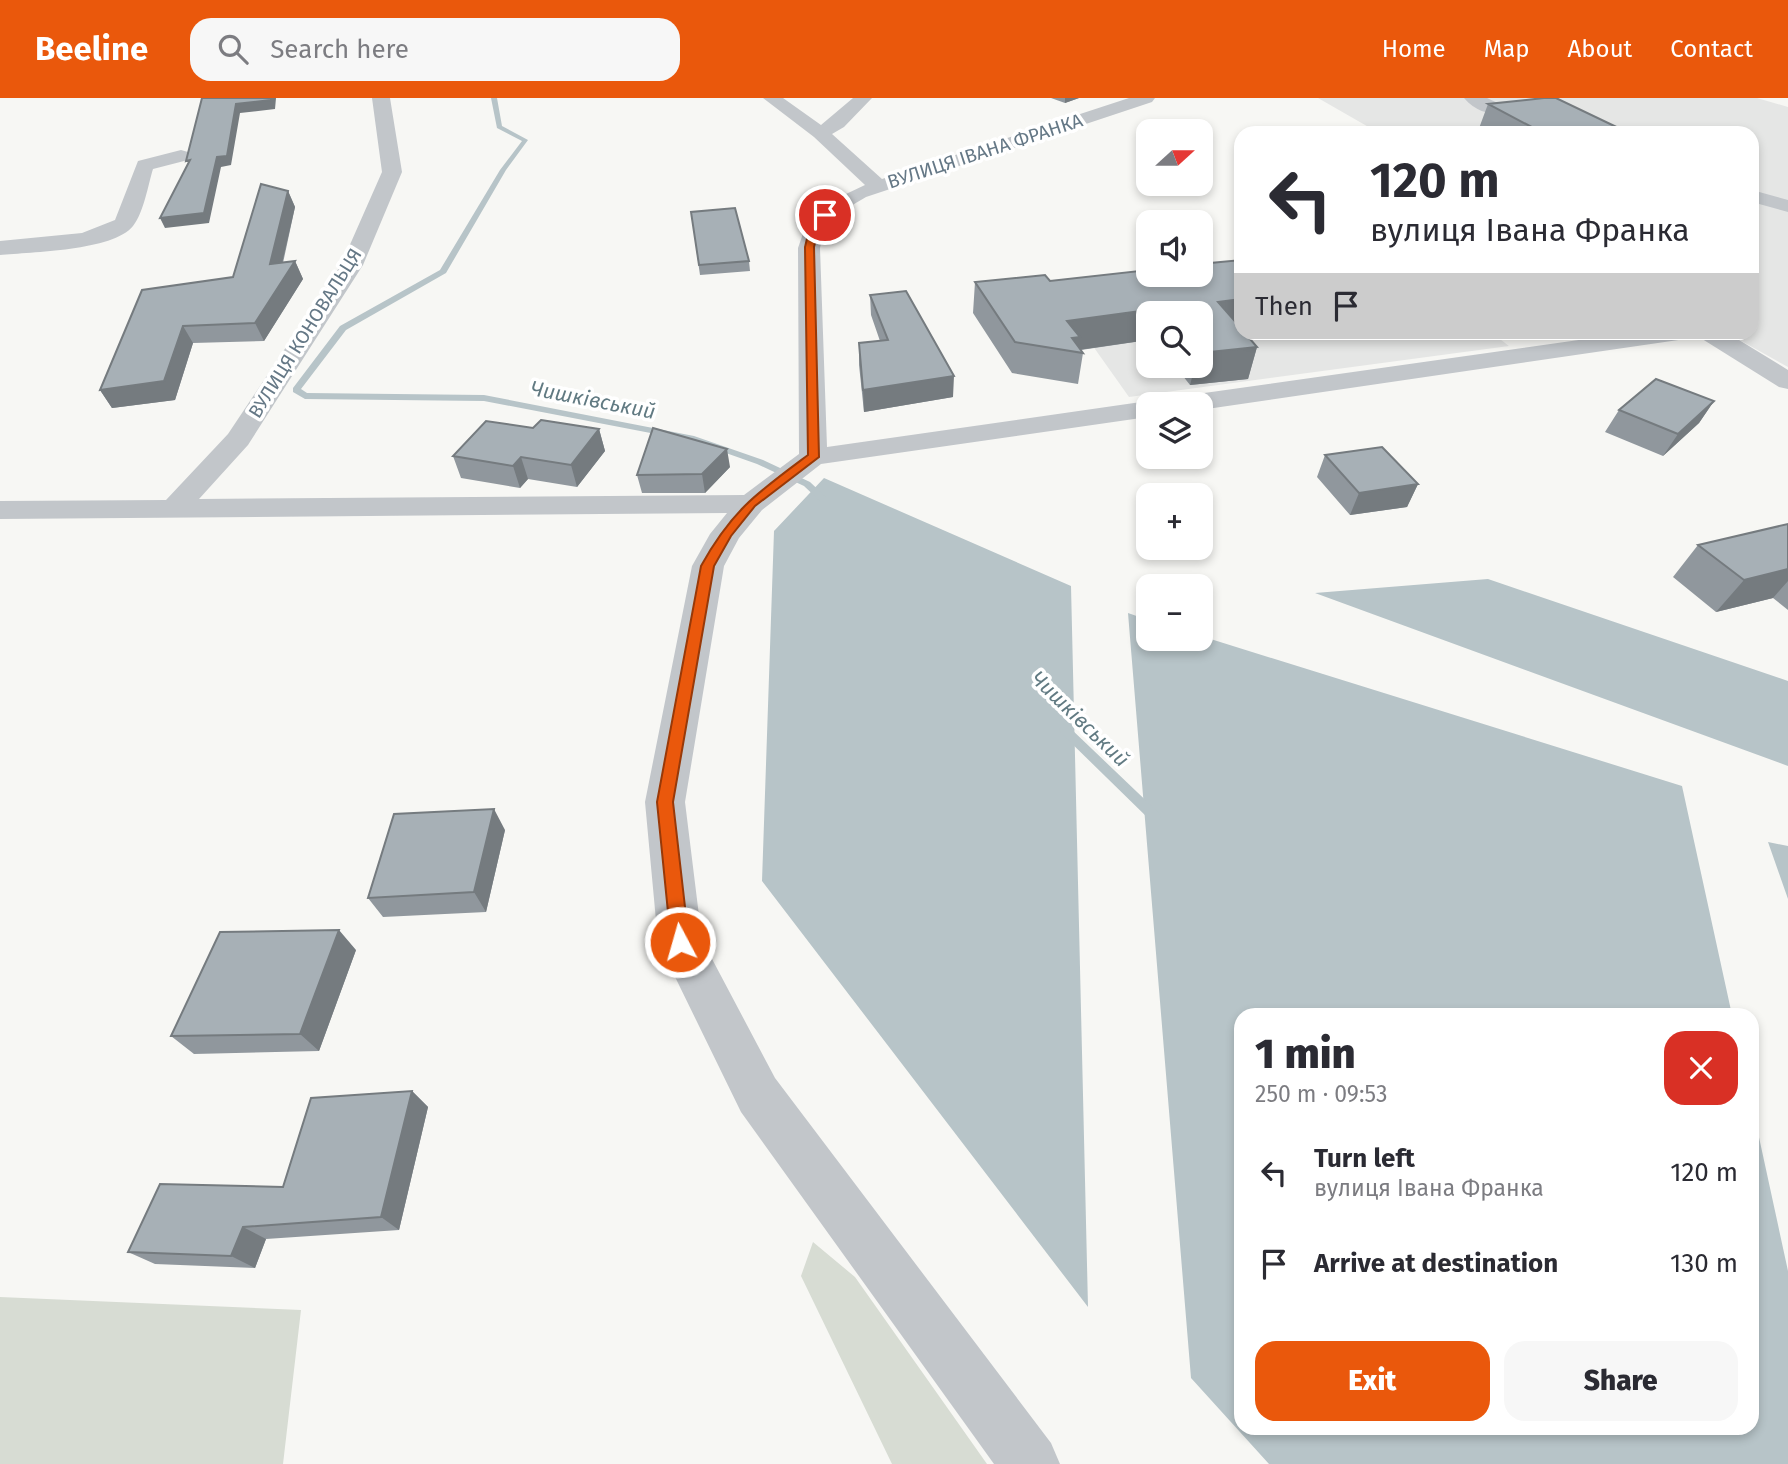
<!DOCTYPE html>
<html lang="en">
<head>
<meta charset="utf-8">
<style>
  body { margin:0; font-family:"Fira Sans",sans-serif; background:#f7f7f7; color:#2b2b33; height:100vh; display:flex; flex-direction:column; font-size:26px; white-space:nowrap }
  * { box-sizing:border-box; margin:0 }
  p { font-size:23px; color:#7c7c81 }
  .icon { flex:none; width:38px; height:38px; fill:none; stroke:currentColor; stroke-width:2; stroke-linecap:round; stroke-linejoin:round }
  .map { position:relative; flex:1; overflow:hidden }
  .sheet { position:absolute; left:1234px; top:910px; width:525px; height:427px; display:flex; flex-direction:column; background:#fff; border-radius:21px; box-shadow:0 4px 10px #0003 }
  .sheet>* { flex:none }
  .banner { position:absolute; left:1234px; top:28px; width:525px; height:214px; border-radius:21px; box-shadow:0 4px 10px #0003; background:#fff; color:#2b2b33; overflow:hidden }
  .needle { width:46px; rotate:69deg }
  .controls { position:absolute; left:1136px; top:21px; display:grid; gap:14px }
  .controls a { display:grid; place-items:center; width:77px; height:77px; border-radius:14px; background:#fff; box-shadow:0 4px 10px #0003; font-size:35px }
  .pin { position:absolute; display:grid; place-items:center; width:60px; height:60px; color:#fff; margin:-30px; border:4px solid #fff; border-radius:50%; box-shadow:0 2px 7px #0007 }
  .me { position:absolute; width:77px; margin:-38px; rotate:354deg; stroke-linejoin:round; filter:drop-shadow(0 0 5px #0008) }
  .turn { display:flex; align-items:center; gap:24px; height:147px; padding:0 21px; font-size:32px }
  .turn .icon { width:91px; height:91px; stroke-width:2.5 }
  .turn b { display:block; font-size:49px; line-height:60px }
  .then { display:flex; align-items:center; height:66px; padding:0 21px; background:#0003; gap:14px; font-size:26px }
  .round { display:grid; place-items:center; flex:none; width:74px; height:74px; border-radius:21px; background:#f7f7f7 }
  .head { display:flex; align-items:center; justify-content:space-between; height:119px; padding:0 21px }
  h1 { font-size:42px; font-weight:800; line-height:52px }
  .button { display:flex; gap:14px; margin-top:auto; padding:14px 21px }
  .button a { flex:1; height:80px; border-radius:21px; background:#ea580c; color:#fff; font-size:28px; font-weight:800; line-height:80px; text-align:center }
  .button a+a { background:#f7f7f7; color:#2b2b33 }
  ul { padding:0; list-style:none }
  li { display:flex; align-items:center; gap:21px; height:91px; padding:0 21px }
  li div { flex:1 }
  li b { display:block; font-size:26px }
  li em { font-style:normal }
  header { display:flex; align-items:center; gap:42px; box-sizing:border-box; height:98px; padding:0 35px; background:#ea580c; color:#fff }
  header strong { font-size:33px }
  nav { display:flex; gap:38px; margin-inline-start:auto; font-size:24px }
  .search { width:490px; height:63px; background:#f7f7f7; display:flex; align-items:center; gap:18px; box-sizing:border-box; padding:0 24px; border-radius:21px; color:#7c7c81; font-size:26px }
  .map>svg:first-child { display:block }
  .built { fill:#e5e6e5; fill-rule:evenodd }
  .green { fill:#d7dcd3 }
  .water { fill:#b7c4c8 }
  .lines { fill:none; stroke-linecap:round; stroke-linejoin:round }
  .stream { fill:#b7c4c8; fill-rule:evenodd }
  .minor { fill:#c2c6ca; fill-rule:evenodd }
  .wall { fill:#90979d }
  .shaded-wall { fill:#757b7f }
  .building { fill:#a7b0b6; stroke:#757b7f; stroke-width:2 }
  .route { fill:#ea580c; stroke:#983908; stroke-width:2 }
  .labels { text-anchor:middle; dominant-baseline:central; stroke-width:7; stroke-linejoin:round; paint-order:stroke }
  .far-street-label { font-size:19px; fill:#657886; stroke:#fff }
  .far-water-label { font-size:21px; font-style:italic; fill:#617a82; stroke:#fff }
</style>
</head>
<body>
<header>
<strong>Beeline</strong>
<div class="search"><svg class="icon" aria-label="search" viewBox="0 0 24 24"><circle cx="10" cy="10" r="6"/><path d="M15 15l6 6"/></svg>Search here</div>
<nav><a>Home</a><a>Map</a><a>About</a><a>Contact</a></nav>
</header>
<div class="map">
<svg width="1788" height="1366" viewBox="0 0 1788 1366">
  <rect width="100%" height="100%" fill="#f7f7f4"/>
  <path class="built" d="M1318 0H1757L1788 9V269L1727 235 1752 234V35H1379Z
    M1241 177V234L1492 235 1509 248 1129 299 1056 196ZM1148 215H1200V268H1148Z"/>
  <path class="green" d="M813 1144 855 1179 987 1366H892L801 1178Z
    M0 1199 301 1212 283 1366H0Z"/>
  <path class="water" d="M824 380 1071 488 1088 1209 762 783 774 433Z
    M1488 481 1788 583V668L1315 495Z
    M1128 515 1148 522V541H1200L1201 538 1682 688 1732 917H1241V1330H1752V1007L1788 1173V1366H1269L1191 1280Z
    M1768 744 1788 748V801Z"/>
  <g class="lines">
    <path class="stream" d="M491 0H497L502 28 528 42 506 72 446 175 346 232 301 291 307 295 484 297 694 338 763 362 810 384 827 400V404H821L804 388 757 366 692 343 484 303 305 301 293 294V290L340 228 440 172 500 72 522 43 497 30Z
      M1065 628 1069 629 1159 715 1161 719 1159 723H1151L1061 635 1059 632 1061 629Z"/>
    <path class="minor" d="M372 0H390L402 74 363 167 248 347 199 401 744 397 799 356 798 150 807 124 827 105 865 87 814 39 763 0H783L821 27 853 0H872L844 29 832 36 882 81 1129 0H1155L1152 4 866 99C841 114 826 120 820 150L827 349 1148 303 1158 306H1148V319L821 366 762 412 739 440 724 468 685 704 702 842 775 980 1051 1345 1060 1366H994L741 1014 658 844 645 704 692 468 710 436 727 415 0 421V403L166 402 228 336 341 167 382 74Z
      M1464 0H1487L1504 8 1548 5 1609 35C1575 35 1575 25 1547 16 1520 8 1489 29 1464 0Z
      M181 52 188 54 190 58 188 62 153 71C148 87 144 114 133 128 113 153 31 154 0 157V143L82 135 115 122 138 63Z
      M1752 92 1788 102V114L1752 104Z
      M1635 234H1726L1788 272V291L1779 289 1699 239 1200 312V306H1170L1174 300 1183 298Z"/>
  </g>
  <path class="wall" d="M1051 0H1079L1065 5Z
    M1488 6 1629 35H1482L1478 33Z
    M288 93 295 109 283 165 295 163 303 181 264 243 193 245 175 302 112 310 100 292 233 179Z
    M691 114 749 163 750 173 700 177Z
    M1148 172 1241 234 1257 249 1248 281 1190 287 1175 268H1200V215H1148V242L1081 252 1083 255 1078 286 1012 275 973 215 975 184 1050 183Z
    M870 197 953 299 864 314 859 267V245L880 243 871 217Z
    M1714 303 1699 325 1663 358 1605 334 1619 312Z
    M533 330 599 331 605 353 577 389 528 381 520 390 461 380 453 358Z
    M1325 357 1418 386 1407 409 1350 417 1317 379Z
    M730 369 705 395H642L637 377Z
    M1788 426V512L1773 500 1716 514 1673 479 1698 447Z
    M505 732 486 814 383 819 368 800Z
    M356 852 319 953 194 956 171 938Z
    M412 993 428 1009 399 1132 266 1141 255 1170 155 1166 128 1154 283 1089Z"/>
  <path class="shaded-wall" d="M271 0H276L275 11 240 15 231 67 221 69 209 125 165 130 160 120 217 59 236 6Z
    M1065 0H1079L1065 5Z
    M288 93 295 109 278 183 270 166Z
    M295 163 303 181 264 243 255 225Z
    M1241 201V231L1218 204Z
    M1162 210 1161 215H1148V242L1078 252 1063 251 1067 223Z
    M183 228 193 245 175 302 112 310 100 292Z
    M1257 249 1248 281 1190 287 1195 268H1200V255Z
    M954 278 953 299 864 314 863 292Z
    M1714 303 1699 325 1663 358 1678 336Z
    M599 331 605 353 577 389 571 367Z
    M727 351 730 369 705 395 702 376Z
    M521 359 528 381 520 390 513 368Z
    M1418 386 1407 409 1350 417 1359 395Z
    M1788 471V483L1773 500 1716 514 1744 482Z
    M494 711 505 732 486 814 474 794Z
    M339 832 356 852 319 953 300 936Z
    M412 993 428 1009 399 1132 381 1119Z
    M243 1129 266 1141 255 1170 231 1158Z"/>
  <path class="building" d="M202 0H271V2L236 6 227 58 217 59 204 115 160 120 190 62 186 63Z
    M1544 0H1556L1629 35H1543L1488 6Z
    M261 86 288 93 270 166 295 163 255 225 183 228 164 283 100 292 142 192 233 179Z
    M735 110 749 163 699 167 691 114Z
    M1241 162V201L1218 204 1241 230V234H1244L1257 249 1200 255V215H1166L1162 210 1067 223 1080 239 1072 240 1083 255 1015 244 975 184 1045 177 1050 183 1148 172V177H1200V166Z
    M906 193 954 278 863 292 859 245 888 242 870 197Z
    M1656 281 1714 303 1678 336 1619 312Z
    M541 322 599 331 571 367 521 359 513 368 453 358 486 323 533 330Z
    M653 330 727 351 702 376 637 377Z
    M1382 349 1418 386 1359 395 1325 357Z
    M1788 426V471L1744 482 1698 447Z
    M494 711 474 794 368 800 394 716Z
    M339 832 300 936 171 938 220 834Z
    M412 993 381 1119 243 1129 231 1158 128 1154 160 1086 283 1089 311 1000Z"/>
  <path class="route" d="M822 115 829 117 819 128 814 149 819 359 755 408 731 438 714 468 673 704 689 844 686 849 680 852 673 849 671 844 657 704 701 468C732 412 757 395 808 357L805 149 810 128Z"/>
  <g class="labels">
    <g class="far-street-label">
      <text transform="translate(985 53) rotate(-18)">ВУЛИЦЯ ІВАНА ФРАНКА</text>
      <text transform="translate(305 235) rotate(-58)">ВУЛИЦЯ КОНОВАЛЬЦЯ</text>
    </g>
    <g class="far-water-label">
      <text transform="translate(593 302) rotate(11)">Чишківський</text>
      <text transform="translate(1080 621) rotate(44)">Чишківський</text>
    </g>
  </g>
</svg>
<div class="controls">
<a><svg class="needle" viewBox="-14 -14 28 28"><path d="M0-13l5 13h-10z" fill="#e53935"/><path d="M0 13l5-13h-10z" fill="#7c7c81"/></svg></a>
<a><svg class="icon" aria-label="sound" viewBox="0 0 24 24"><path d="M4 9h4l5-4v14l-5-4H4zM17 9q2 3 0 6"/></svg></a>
<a><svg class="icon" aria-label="search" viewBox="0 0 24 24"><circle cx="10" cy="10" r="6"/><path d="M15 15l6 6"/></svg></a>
<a><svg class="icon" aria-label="layers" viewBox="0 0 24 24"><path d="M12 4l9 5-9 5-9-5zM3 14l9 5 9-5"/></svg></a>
<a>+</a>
<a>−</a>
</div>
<div class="pin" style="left:825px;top:117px;background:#d93025"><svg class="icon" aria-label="arrive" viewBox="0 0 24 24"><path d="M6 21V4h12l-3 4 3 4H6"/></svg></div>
<svg class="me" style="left:680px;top:844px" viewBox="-20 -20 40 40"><circle r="17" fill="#ea580c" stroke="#fff" stroke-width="3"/><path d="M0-11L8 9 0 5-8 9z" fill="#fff"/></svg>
<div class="banner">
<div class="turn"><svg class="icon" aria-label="left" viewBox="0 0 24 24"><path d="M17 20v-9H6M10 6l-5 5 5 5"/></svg><div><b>120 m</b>вулиця Івана Франка</div></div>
<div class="then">Then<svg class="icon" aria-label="arrive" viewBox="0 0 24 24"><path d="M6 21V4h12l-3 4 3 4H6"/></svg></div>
</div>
<section class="sheet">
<div class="head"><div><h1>1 min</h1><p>250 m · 09:53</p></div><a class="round" style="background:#d93025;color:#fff"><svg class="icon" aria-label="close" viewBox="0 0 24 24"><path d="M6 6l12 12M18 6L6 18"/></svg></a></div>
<ul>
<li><svg class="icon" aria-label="left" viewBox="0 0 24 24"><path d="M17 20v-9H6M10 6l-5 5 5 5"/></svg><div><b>Turn left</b><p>вулиця Івана Франка</p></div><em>120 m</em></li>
<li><svg class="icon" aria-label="arrive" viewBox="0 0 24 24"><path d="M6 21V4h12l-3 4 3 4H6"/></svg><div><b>Arrive at destination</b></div><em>130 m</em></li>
</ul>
<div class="button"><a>Exit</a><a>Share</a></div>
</section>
</div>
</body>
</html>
